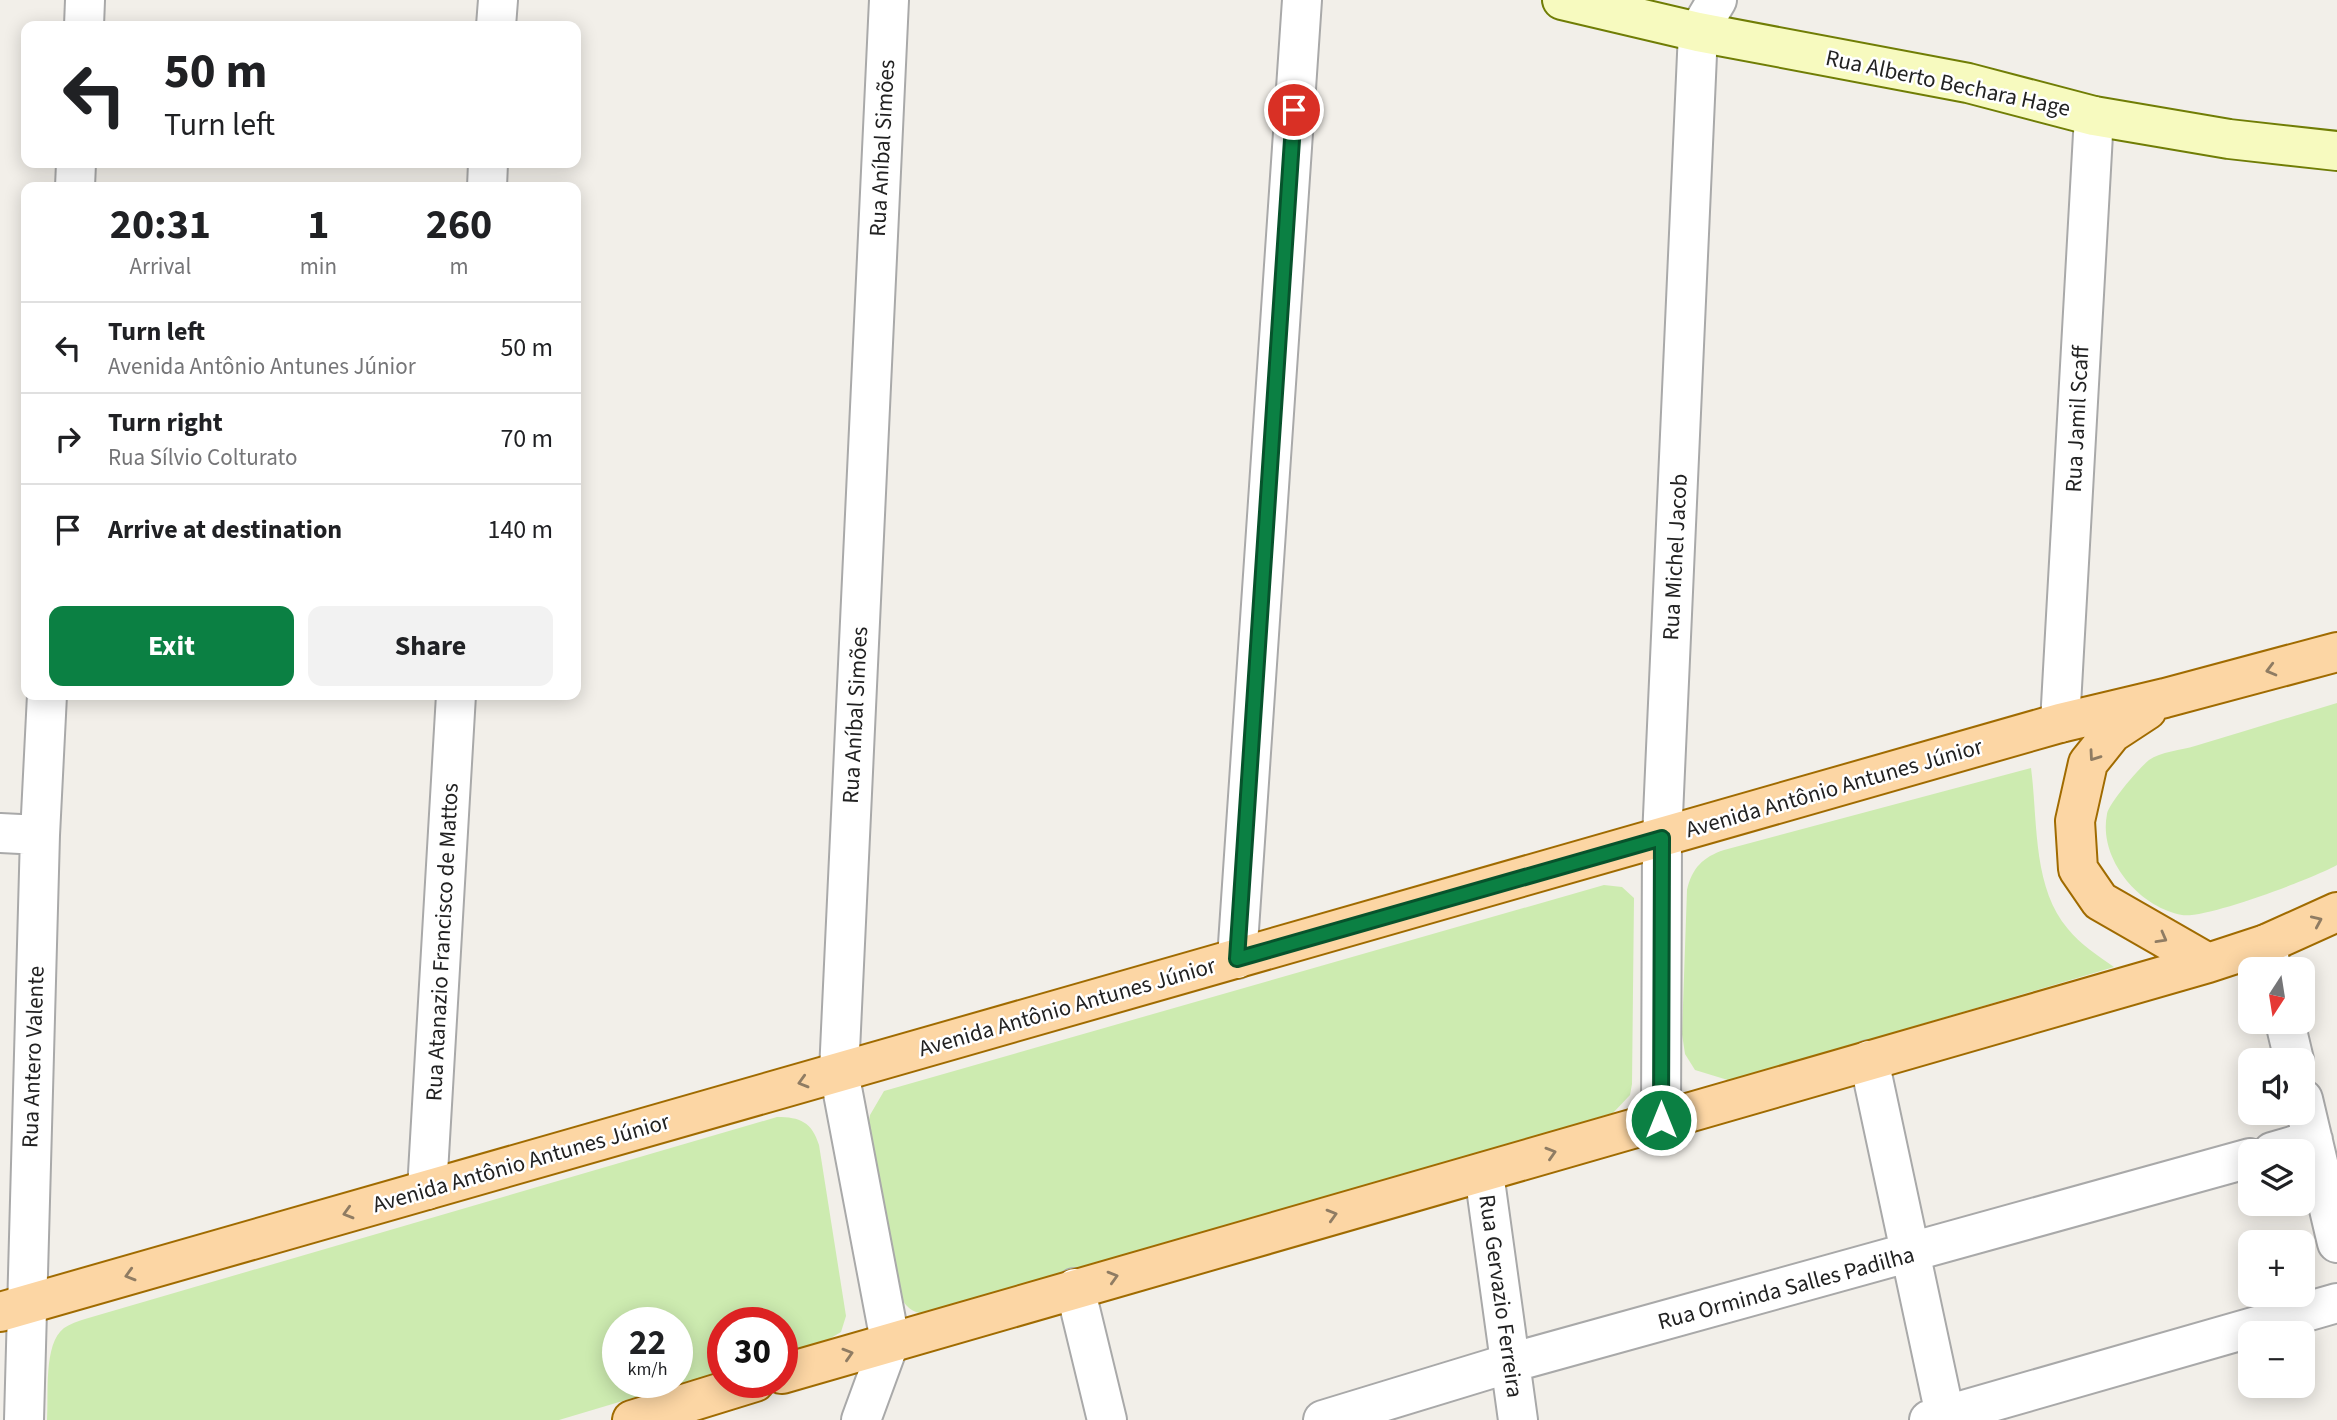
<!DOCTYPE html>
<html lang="en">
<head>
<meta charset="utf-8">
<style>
  body { margin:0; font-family:"Source Sans 3",sans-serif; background:#f2f2f2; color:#202124; height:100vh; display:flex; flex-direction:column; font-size:26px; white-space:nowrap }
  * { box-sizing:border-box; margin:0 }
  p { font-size:23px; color:#757577 }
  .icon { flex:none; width:38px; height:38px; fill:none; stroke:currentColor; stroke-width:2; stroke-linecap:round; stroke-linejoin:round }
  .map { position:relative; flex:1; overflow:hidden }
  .details { position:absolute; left:21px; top:182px; width:560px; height:518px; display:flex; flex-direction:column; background:#fff; border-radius:14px; box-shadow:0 4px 18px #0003 }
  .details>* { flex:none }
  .banner { position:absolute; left:21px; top:21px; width:560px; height:147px; border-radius:14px; box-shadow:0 4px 18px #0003; background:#fff; color:#202124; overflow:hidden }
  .needle { width:46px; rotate:192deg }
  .fabs { position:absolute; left:2238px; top:957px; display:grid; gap:14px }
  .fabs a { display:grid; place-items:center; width:77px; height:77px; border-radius:14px; background:#fff; box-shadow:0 4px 18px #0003; font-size:35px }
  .speed { position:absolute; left:602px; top:1307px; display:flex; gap:14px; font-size:35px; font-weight:700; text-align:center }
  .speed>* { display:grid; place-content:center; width:91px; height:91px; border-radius:50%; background:#fff; box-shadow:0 4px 18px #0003; line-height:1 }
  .speed small { font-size:18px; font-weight:400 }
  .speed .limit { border:10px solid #d22; background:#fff; color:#111 }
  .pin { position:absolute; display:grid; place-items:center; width:60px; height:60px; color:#fff; margin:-30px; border:4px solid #fff; border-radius:50%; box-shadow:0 2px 7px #0007 }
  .me { position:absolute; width:77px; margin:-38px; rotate:0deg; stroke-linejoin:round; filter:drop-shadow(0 0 5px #0008) }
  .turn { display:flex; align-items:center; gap:24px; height:147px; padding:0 28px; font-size:32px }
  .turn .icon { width:91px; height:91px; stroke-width:2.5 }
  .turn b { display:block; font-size:49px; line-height:60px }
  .eta { display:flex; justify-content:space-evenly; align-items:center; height:119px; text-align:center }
  .eta b { font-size:42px; font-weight:700; line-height:49px }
  .button { display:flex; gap:14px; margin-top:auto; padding:14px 28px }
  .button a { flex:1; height:80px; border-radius:14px; background:#0b8043; color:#fff; font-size:28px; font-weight:700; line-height:80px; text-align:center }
  .button a+a { background:#f2f2f2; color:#202124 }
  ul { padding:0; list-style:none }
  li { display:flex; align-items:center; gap:21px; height:91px; padding:0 28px; border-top:2px solid #e0e0e0 }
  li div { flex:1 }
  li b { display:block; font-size:26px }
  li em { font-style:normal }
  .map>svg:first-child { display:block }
  .grass { fill:#cdebb0; fill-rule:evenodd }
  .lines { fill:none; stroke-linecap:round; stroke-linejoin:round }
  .street-casing { stroke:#a9a9a9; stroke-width:42 }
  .secondary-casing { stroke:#707d05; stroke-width:42 }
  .primary-casing { stroke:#a06b00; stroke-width:42 }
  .street { stroke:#fff; stroke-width:38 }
  .secondary { stroke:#f7fabf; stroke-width:38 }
  .primary { stroke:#fcd6a4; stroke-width:38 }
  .oneway { stroke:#8f7c63 }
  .route-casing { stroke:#07532c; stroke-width:18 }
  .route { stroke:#0b8043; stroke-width:12 }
  .labels { text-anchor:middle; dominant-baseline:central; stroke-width:5; stroke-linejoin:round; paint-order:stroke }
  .street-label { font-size:23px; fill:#222; stroke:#fff }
</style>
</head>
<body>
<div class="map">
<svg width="2337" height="1420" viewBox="0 0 2337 1420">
  <rect width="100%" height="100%" fill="#f2efe9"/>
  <path class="grass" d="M2337 703V865C2314 878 2206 919 2182 915 2139 907 2098 859 2107 814 2109 803 2140 767 2149 760 2160 752 2182 750 2195 746 2242 732 2290 717 2337 703Z
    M2031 768C2038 820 2032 887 2068 929 2080 944 2098 956 2114 967L1731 1081 1695 1070 1685 1054 1682 1034 1687 890C1692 868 1703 857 1724 850Z
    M1604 885 1622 887 1634 898 1632 1084 1630 1095 1613 1113 930 1314C913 1314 907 1308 899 1295L867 1132 870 1115 884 1091Z
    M777 1117C800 1117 812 1122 819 1145L846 1316 841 1332 826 1341 782 1354V1323H723V1371L559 1420H47C49 1395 43 1344 64 1328 70 1324 78 1321 85 1319ZM618 1323H677V1382H618Z"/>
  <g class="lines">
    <defs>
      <path id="street" d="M84 26 85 0
        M496 26 498 0
        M75 187 76 163
        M487 187 488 163
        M2060 723 2094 116
        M0 833 40 835
        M2266 944 2272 970
        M1237 959 1302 0
        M2285 1022 2294 1060
        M1869 1060 1945 1415
        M2303 1099 2337 1243
        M1661 1120 1662 838 1698 32 1717 0
        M2272 1152 2313 1140
        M1484 1173 1518 1420
        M427 1190 456 695
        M1075 1288 1107 1420
        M24 1420 40 835 47 695
        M861 1420 890 1341 839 1072 889 0
        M1323 1420 1510 1363 2250 1158
        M1929 1420 2337 1303"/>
      <path id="secondary" d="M1562 0 1698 32 1968 83 2094 116 2229 139 2337 151"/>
      <path id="primary" d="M2147 710 2112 733 2088 763 2075 821 2078 869 2100 901 2208 963
        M0 1312 2060 723 2165 698 2337 652
        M782 1374 2208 963 2266 944 2337 912
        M632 1420 755 1382"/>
    </defs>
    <use href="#street" class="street-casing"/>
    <use href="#secondary" class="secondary-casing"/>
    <use href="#primary" class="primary-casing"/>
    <use href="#street" class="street"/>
    <use href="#secondary" class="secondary"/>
    <use href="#primary" class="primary"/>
  </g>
  <defs><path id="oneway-chevron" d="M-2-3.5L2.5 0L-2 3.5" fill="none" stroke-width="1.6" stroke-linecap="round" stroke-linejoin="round" transform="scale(1.75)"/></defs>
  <g class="oneway">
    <use href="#oneway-chevron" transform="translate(2271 670) rotate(165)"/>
    <use href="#oneway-chevron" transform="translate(2094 756) rotate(125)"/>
    <use href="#oneway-chevron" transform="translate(2317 921) rotate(-24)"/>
    <use href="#oneway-chevron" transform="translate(2162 938) rotate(29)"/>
    <use href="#oneway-chevron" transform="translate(803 1082) rotate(164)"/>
    <use href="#oneway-chevron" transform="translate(1551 1153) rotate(-17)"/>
    <use href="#oneway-chevron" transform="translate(348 1213) rotate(164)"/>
    <use href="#oneway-chevron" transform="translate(1332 1215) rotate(-16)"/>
    <use href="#oneway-chevron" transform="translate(130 1275) rotate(164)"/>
    <use href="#oneway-chevron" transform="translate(1113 1277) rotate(-16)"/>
    <use href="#oneway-chevron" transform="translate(848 1354) rotate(-17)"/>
  </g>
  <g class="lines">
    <defs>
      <path id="route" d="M1294 110 1237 959 1662 838 1661 1120"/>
    </defs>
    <use href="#route" class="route-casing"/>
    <use href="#route" class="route"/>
  </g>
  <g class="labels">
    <g class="street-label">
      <text transform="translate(1948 83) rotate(12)">Rua Alberto Bechara Hage</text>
      <text transform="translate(882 148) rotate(-87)">Rua Aníbal Simões</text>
      <text transform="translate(2077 419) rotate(-87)">Rua Jamil Scaff</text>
      <text transform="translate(1675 557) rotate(-87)">Rua Michel Jacob</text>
      <text transform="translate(855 715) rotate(-87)">Rua Aníbal Simões</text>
      <text transform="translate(1834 788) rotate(-16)">Avenida Antônio Antunes Júnior</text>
      <text transform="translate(442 942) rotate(-87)">Rua Atanazio Francisco de Mattos</text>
      <text transform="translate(1067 1007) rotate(-16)">Avenida Antônio Antunes Júnior</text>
      <text transform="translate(33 1057) rotate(-88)">Rua Antero Valente</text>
      <text transform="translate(521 1163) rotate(-16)">Avenida Antônio Antunes Júnior</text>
      <text transform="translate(1786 1288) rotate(-15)">Rua Orminda Salles Padilha</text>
      <text transform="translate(1501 1296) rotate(82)">Rua Gervazio Ferreira</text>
    </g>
  </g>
</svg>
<div class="fabs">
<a><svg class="needle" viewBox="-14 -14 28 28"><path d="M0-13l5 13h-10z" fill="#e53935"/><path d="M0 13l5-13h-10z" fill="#757577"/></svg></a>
<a><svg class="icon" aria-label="sound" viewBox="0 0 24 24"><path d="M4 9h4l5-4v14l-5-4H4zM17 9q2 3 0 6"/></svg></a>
<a><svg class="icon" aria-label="layers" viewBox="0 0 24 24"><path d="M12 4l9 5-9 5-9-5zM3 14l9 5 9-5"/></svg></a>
<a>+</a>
<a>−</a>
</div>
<div class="speed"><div>22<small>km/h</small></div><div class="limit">30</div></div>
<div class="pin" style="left:1294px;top:110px;background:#d93025"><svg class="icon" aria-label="arrive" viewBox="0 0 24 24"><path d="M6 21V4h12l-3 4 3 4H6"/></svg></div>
<svg class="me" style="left:1661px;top:1120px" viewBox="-20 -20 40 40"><circle r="17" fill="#0b8043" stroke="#fff" stroke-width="3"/><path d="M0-11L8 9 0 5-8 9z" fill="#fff"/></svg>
<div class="banner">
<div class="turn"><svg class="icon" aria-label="left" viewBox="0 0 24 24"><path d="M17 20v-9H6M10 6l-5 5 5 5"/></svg><div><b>50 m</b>Turn left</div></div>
</div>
<section class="details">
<div class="eta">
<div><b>20:31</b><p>Arrival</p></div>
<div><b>1</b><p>min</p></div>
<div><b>260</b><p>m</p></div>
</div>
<ul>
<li><svg class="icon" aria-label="left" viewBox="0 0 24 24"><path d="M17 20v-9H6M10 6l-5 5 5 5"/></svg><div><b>Turn left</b><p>Avenida Antônio Antunes Júnior</p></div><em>50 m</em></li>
<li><svg class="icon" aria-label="right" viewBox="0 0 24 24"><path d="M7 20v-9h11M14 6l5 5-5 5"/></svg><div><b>Turn right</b><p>Rua Sílvio Colturato</p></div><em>70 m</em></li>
<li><svg class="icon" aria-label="arrive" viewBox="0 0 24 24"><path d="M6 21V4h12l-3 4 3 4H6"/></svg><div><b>Arrive at destination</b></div><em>140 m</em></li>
</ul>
<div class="button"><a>Exit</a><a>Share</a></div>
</section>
</div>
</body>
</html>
